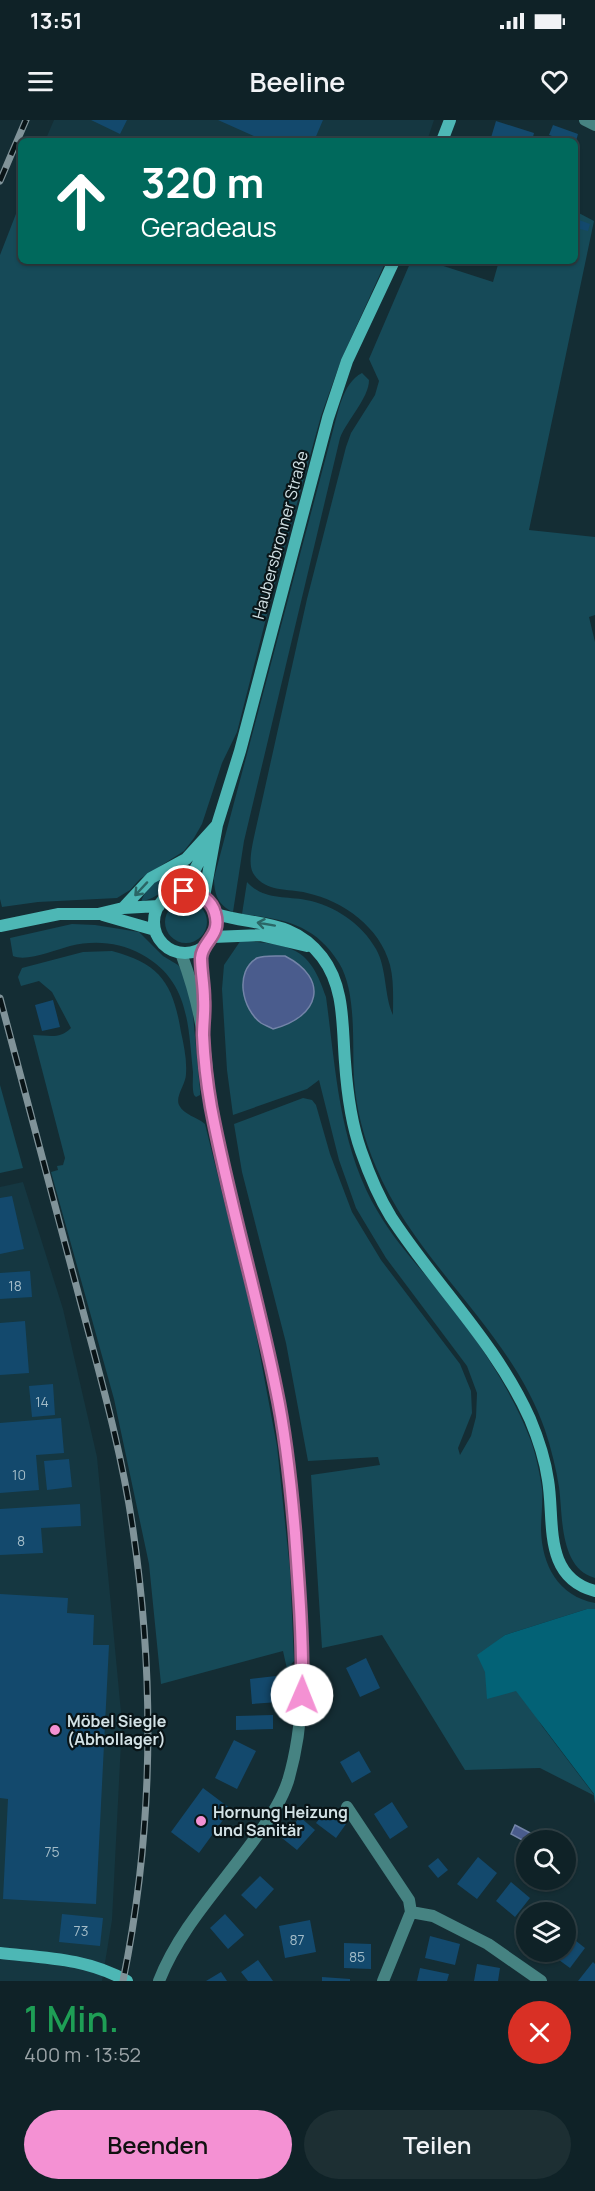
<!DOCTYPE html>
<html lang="de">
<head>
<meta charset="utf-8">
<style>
  body { margin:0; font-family:Manrope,sans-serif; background:#1d2f33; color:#f1f3f6; height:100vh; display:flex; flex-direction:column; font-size:22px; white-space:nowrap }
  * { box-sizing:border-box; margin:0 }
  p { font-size:20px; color:#9ba4a7 }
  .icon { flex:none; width:33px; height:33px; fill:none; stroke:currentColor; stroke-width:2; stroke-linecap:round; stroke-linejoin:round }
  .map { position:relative; height:1861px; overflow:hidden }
  .panel { display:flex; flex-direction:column; background:#0f2227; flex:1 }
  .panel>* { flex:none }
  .top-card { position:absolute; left:18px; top:18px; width:560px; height:126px; border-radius:9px; box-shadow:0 2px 4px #0004,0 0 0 2px #2f3f44; background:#00695c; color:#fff; overflow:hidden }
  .buttons { position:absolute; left:516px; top:1710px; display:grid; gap:12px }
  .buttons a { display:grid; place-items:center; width:60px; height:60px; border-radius:50%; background:#0f2227; box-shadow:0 2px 4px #0004,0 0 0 2px #2f3f44; font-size:30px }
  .pin { position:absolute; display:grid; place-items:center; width:51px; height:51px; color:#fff; margin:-26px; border:3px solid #fff; border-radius:50%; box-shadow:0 2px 6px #0007 }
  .me { position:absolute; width:66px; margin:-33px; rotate:1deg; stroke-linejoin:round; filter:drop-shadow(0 0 4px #0008) }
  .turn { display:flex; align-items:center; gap:21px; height:126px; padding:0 24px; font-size:27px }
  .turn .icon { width:78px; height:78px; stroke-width:2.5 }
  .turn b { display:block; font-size:42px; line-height:51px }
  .round { display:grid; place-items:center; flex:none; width:63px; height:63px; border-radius:32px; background:#1d2f33 }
  .summary { display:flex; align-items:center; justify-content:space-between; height:102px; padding:0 24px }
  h1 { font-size:36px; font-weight:600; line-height:45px; color:#1e9e55 }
  .button { display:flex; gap:12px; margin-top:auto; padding:12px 24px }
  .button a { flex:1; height:69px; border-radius:36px; background:#f491d3; color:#111; font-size:24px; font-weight:600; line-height:69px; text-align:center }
  .button a+a { background:#1d2f33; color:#f1f3f6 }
  .status { display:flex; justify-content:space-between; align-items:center; height:42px; padding:0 30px; background:#0f2227; direction:ltr }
  .status svg { height:16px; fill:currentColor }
  header { display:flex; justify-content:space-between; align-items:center; height:78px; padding:0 24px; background:#0f2227; font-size:27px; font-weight:600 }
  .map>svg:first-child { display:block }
  .built { fill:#153741 }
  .green { fill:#164a58; fill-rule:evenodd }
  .forest { fill:#036276 }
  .water { fill:#4a5c8d; stroke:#7384a8; stroke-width:1.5 }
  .building { fill:#13496d }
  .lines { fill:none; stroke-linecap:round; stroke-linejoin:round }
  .street { stroke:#468382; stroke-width:12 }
  .secondary { stroke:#4db7b5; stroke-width:12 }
  .rail-casing { stroke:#809399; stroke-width:7 }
  .rail { stroke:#091417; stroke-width:4.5; stroke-dasharray:14; stroke-linecap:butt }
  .oneway { stroke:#2b6666 }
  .route-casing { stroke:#9f5e89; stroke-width:15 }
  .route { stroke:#f491d3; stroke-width:10 }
  .poi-dot { fill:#f491d3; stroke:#091417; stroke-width:2 }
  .labels { text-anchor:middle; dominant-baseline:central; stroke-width:4.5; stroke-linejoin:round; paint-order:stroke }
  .number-label { font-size:14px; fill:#a3bcc8 }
  .street-label { font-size:16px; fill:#d3e2e6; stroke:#091417 }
  .poi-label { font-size:16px; font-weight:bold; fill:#d3e2e6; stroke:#091417; text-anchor:start }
</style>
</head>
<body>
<div class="status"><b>13:51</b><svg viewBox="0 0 49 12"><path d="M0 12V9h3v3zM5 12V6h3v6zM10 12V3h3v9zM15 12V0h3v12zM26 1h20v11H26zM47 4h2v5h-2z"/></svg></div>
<header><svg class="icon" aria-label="menu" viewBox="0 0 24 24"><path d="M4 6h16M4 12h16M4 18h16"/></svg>Beeline<svg class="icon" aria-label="heart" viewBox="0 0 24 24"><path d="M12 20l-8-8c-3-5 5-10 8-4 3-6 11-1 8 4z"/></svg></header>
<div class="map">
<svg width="595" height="1861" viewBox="0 0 595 1861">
  <rect width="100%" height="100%" fill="#142d34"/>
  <path class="built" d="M54 0H434L427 21H45Z
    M23 1062 63 1189 97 1337 122 1603 112 1800 102 1861H0V1067Z"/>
  <path class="green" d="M21 81V141H386L341 240 321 296 273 471 237 612 222 643 202 704 194 718 184 731 140 759 130 770 117 778 38 782 2 787 0 779V135Z
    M575 91 594 101 529 410 595 417V495L589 497 595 522V1458C559 1448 563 1396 559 1367 556 1348 551 1328 545 1310 510 1209 416 1144 376 1047 364 1019 356 989 354 959 352 925 357 872 339 843 315 804 283 799 242 794L247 762C263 780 284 776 306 780 334 785 362 804 376 829 387 848 384 876 393 895 393 878 394 861 390 845 380 807 343 781 307 773 287 768 265 773 253 753 248 744 252 727 254 717L307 479 346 327 351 313 375 275 379 261 369 239 411 141H428L493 162 499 141H574Z
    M362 253 369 260C369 278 347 300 340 318L244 721 233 792C218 785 214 774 214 758L332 314C338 294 342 263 362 253Z
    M191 746 184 760 152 778 141 782C147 763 172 748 191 746Z
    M165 802a21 21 0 1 1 42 0a21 21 0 1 1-42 0Z
    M72 804 95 805 139 812 163 836 178 845 184 853 192 884 200 970V975L196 977 194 975C192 968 193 960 193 952 188 904 189 860 141 834 119 822 94 820 70 826 55 830 27 842 13 836L10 818Z
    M241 820C291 826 309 825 326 877 336 950 339 1027 378 1092 397 1125 426 1154 450 1185 481 1225 513 1273 531 1321 536 1335 540 1354 542 1369 543 1383 541 1397 541 1410 542 1445 558 1476 595 1483V1489H587L505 1515 492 1525 542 1606 595 1676 540 1648 465 1650 382 1515 322 1528 311 1355 380 1345 378 1337 308 1341 286 1223 242 1052 234 1004 303 978 312 980 316 985 330 1034 352 1092 381 1140 460 1244 471 1271 472 1293 458 1328 460 1335 471 1316 476 1297 477 1273 467 1246 386 1138 356 1088 339 1040 319 960 307 969 233 995 227 950 222 869 224 845ZM285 836 247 848 259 837Z
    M112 831C161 844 173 864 181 912 184 926 187 940 186 954 186 964 175 976 179 985 184 995 197 997 205 1004L253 1198 277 1326 290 1450 294 1541 287 1549 283 1531 161 1564 149 1444 114 1279 51 1052 58 1050 57 1046 63 1045 65 1038 33 915C48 915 59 920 71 908L52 872 39 861 21 866 18 857 22 848 83 832Z
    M0 965 23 1048 0 1053Z"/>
  <path class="forest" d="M587 1489H595V1684L594 1674 516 1571 487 1579 485 1552 477 1535 505 1515Z"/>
  <path class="water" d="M285 836C330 859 320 897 273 909 270 907 264 905 261 903 242 889 234 852 257 838 264 835 277 836 285 836Z
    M515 1705 538 1717 536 1720H526V1722L511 1714Z"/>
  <path class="building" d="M91 0H127L120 14Z
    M218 0H323L314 21H265Z
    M496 1 534 13 532 21H490Z
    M553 5 578 14 576 21H553L555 17 549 15Z
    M579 100 590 104 588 111 576 108Z
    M53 880 60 907 42 911 35 885Z
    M12 1076 24 1129 0 1134V1078Z
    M30 1151 32 1177 0 1179V1153Z
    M25 1201 29 1253 0 1255V1203Z
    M53 1264 55 1295 32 1297 29 1266Z
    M61 1298 64 1333 36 1335 39 1370 0 1373V1303Z
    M69 1339 72 1367 47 1370 44 1341Z
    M80 1384 81 1406 41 1408 43 1433 0 1435V1389Z
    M0 1474 68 1478 67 1493 94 1495 93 1525H109L96 1784 3 1779 8 1679 0 1678Z
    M366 1538 380 1568 360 1577 346 1548Z
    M276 1556 279 1582 252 1584 250 1559Z
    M273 1595V1609L236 1610V1596Z
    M234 1620 256 1631 237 1669 215 1658Z
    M359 1631 371 1652 352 1663 340 1642Z
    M203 1668 231 1689 199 1733 171 1712Z
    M392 1682 408 1707 390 1719 374 1694Z
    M326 1690 346 1704 336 1718 316 1703Z
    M300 1697 315 1710 297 1730 282 1718Z
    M478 1737 497 1753 477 1779 457 1764Z
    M438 1738 448 1750 438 1758 428 1746Z
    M260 1756 274 1769 256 1789 241 1775Z
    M511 1762 530 1778 515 1797 496 1781Z
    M62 1794 103 1798 100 1826 59 1822Z
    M225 1794 244 1815 228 1829 210 1808Z
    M310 1800 316 1832 285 1838 279 1806Z
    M566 1813 585 1828 570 1848 548 1832H566Z
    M430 1816 460 1824 455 1845 425 1838Z
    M344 1823 371 1824V1849L344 1848Z
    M258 1840 273 1861H248L241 1852Z
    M593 1842 595 1844V1861H578Z
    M477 1844 500 1848 498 1861H474Z
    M420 1848 449 1854 447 1861H417Z
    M221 1852 227 1861H206Z
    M322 1857 350 1859V1861H322Z"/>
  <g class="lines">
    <path class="street" d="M585 0 595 5
      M204 827 201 837 204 893
      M347 1687 409 1780 411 1792 383 1861
      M411 1792 433 1796 488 1824 541 1861
      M159 1861C180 1807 223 1764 256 1717 269 1700 281 1682 288 1661 306 1601 303 1539 300 1478 296 1409 289 1340 277 1273 263 1196 240 1121 224 1045 220 1026 215 1006 211 987 207 964 207 940 203 916 199 887 191 860 181 833"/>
    <path class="secondary" d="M442 21 450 0
      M154 802a31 31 0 1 1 62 0a31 31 0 1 1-62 0Z
      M184 771 210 720
      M204 777 217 705 240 631 328 298 347 241 394 141
      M123 788 151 758 186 739 216 706
      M216 794C256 806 293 799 322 837 345 867 342 906 345 942 347 971 351 1003 361 1031 369 1054 378 1076 391 1097 436 1166 496 1223 530 1299 538 1318 545 1339 548 1360 555 1401 542 1457 595 1471
      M103 795 155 810
      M0 806 59 794H98L123 788 159 786
      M213 817 260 815 307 826
      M0 1833C46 1838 86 1838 127 1861"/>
    <defs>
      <path id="rail" d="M0 61 26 0
        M0 878C27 979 53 1079 80 1180 100 1256 122 1332 133 1410 155 1560 153 1713 123 1861"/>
    </defs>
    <use href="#rail" class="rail-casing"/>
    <use href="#rail" class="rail"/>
  </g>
  <defs><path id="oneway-shaft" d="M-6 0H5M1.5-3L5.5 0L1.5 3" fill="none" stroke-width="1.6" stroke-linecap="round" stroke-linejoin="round" transform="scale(1.5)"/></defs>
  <g class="oneway">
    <use href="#oneway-shaft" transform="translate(141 769) rotate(133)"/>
    <use href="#oneway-shaft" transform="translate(266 804) rotate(-170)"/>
  </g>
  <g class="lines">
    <defs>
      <path id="route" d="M184 771C198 773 211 778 215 793 222 816 202 821 201 838 201 851 204 865 204 879 205 891 203 903 203 915 204 938 207 964 211 987 229 1082 257 1174 276 1269 286 1316 291 1365 295 1413 299 1467 303 1521 302 1575"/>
    </defs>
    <use href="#route" class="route-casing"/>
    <use href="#route" class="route"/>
  </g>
  <g class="poi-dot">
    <circle cx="55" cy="1610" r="6"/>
    <circle cx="201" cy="1701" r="6"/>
  </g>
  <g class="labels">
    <g class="number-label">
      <text x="15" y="1165">18</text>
      <text x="42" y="1281">14</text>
      <text x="19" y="1354">10</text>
      <text x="21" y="1420">8</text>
      <text x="52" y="1731">75</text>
      <text x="81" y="1810">73</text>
      <text x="297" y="1819">87</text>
      <text x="357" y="1836">85</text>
    </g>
    <g class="street-label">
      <text transform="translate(280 415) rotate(-75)">Haubersbronner Straße</text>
    </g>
    <g class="poi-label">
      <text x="67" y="1601">Möbel Siegle<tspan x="67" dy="18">(Abhollager)</tspan></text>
      <text x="213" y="1692">Hornung Heizung<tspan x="213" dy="18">und Sanitär</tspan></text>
    </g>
  </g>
</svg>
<div class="buttons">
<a><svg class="icon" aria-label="search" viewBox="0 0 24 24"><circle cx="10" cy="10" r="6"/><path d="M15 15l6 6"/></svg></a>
<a><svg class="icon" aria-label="layers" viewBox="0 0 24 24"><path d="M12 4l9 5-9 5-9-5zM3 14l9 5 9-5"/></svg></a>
</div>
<div class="pin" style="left:184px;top:771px;background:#d93025"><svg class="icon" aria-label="arrive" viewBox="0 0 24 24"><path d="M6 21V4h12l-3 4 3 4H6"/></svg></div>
<svg class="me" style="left:302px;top:1575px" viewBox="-20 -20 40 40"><circle r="19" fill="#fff"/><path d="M0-13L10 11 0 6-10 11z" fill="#f491d3"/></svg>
<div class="top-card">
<div class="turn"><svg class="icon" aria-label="ahead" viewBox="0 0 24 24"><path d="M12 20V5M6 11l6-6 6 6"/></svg><div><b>320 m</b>Geradeaus</div></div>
</div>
</div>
<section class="panel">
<div class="summary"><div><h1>1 Min.</h1><p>400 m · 13:52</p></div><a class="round" style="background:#d93025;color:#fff"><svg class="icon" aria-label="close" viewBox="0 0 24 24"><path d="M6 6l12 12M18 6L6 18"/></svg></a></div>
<div class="button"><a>Beenden</a><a>Teilen</a></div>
</section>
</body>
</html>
